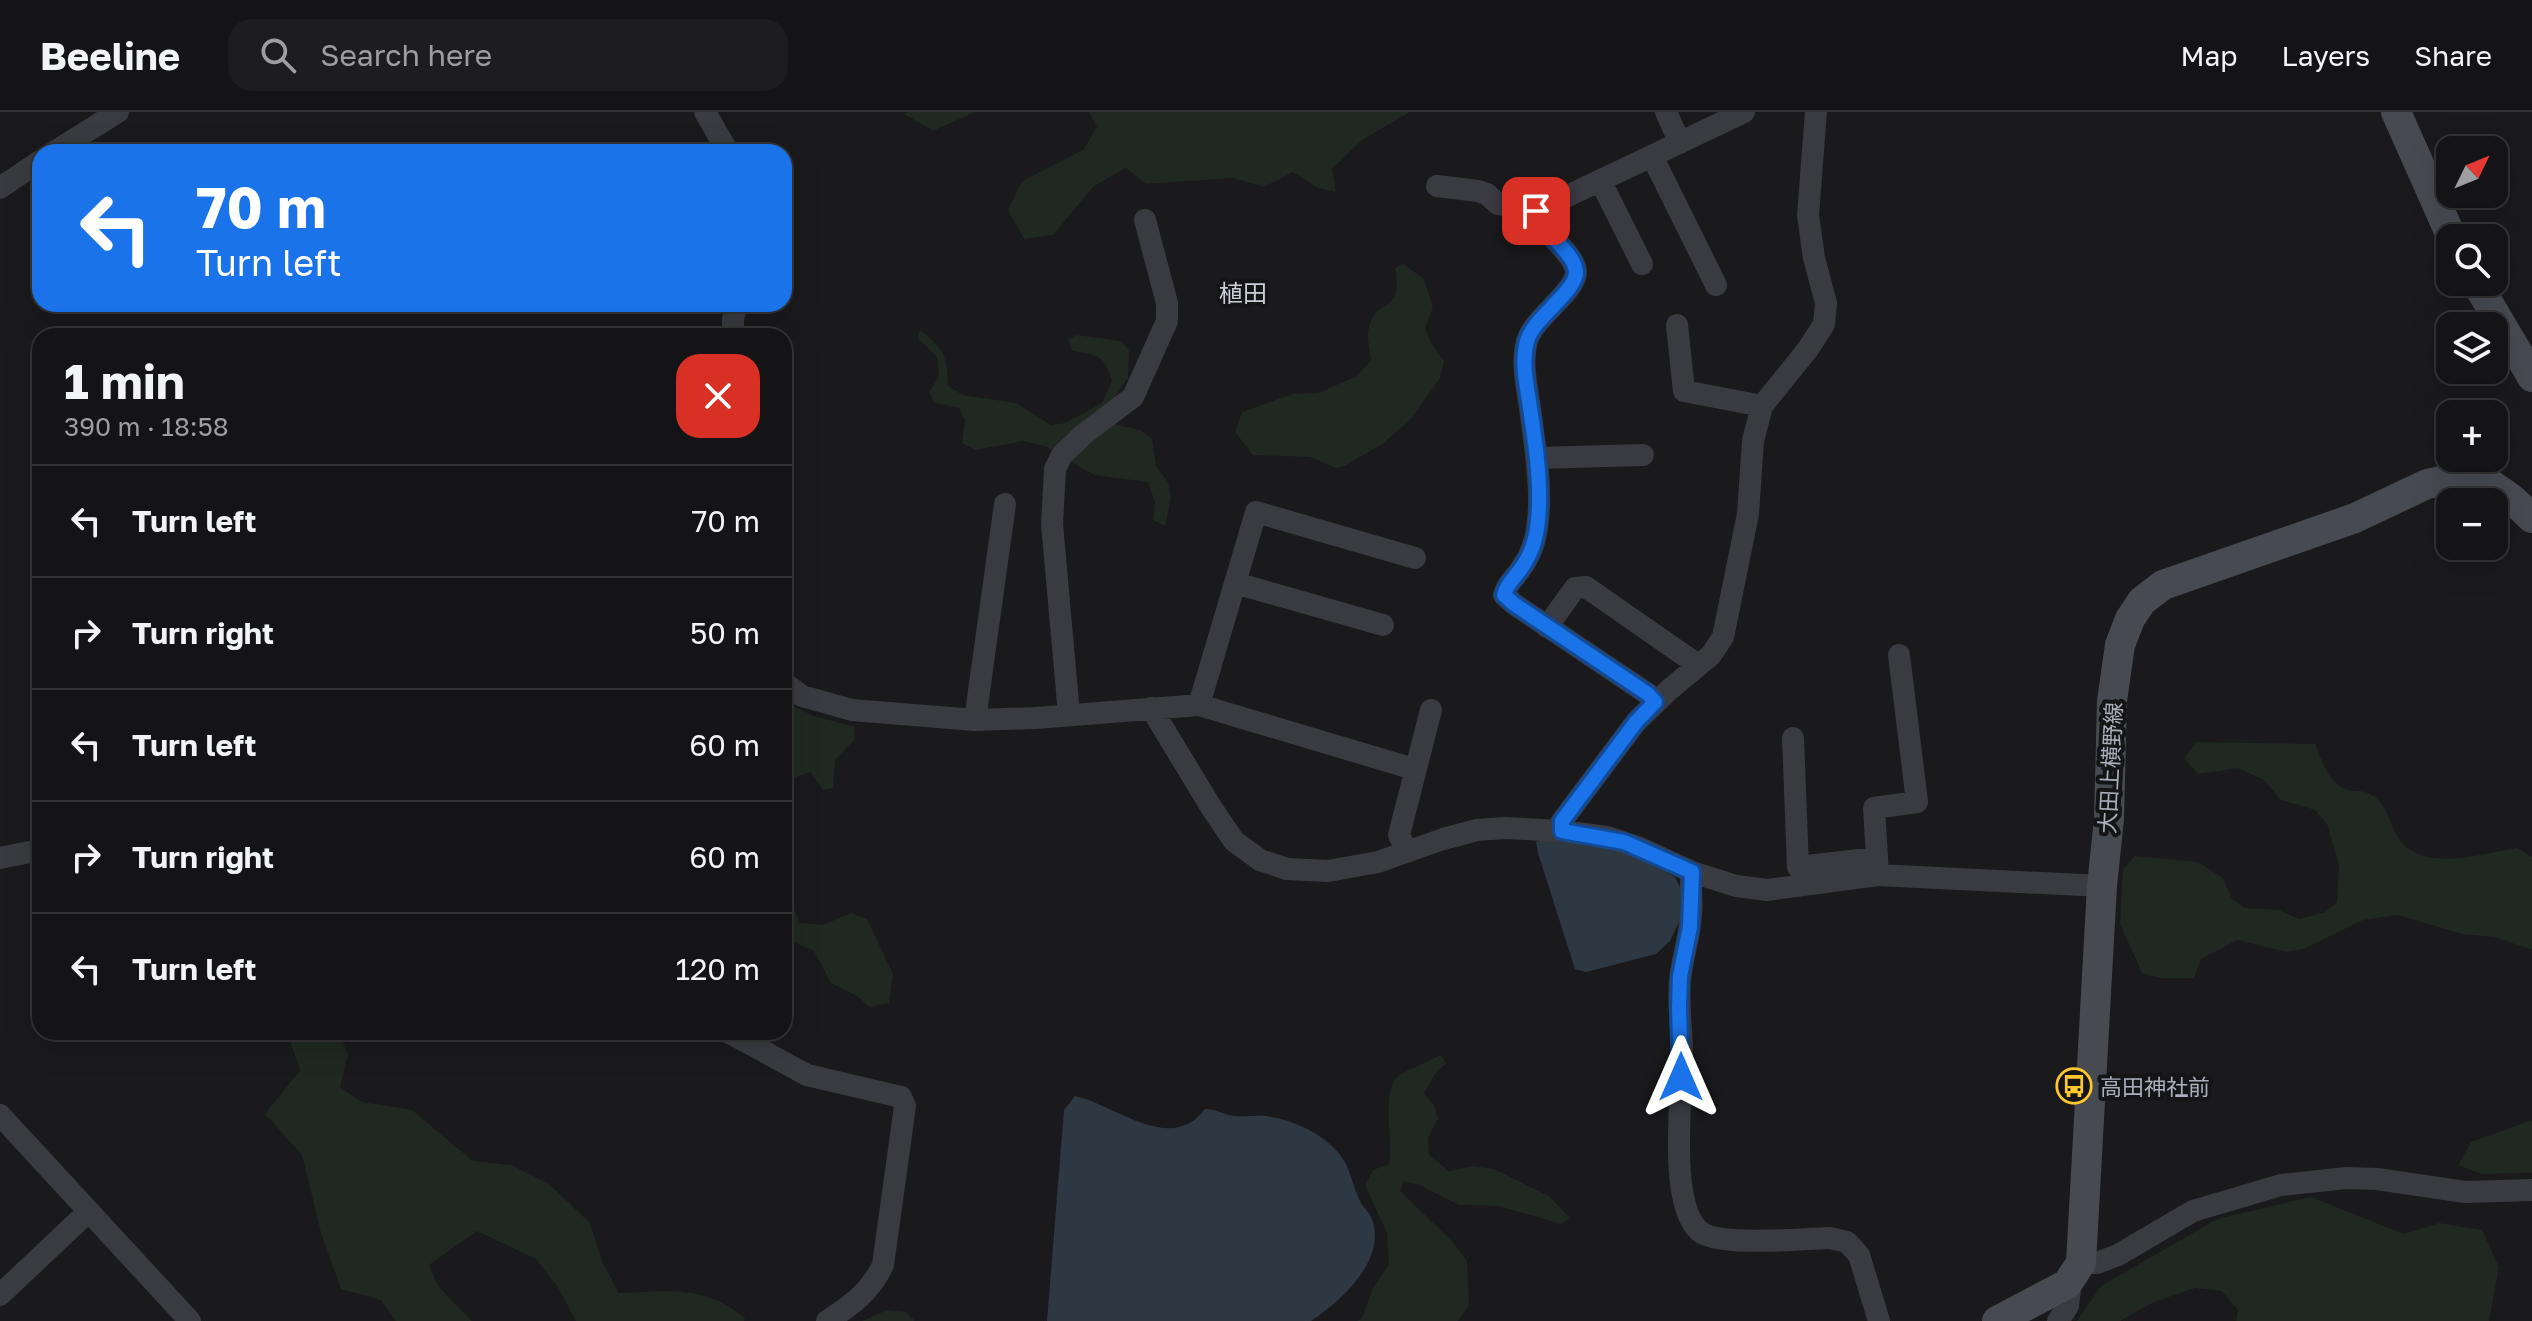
<!DOCTYPE html>
<html lang="en">
<head>
<meta charset="utf-8">
<style>
  body { margin:0; font-family:"Golos Text","Noto Sans JP",sans-serif; background:#1d1c1e; color:#f1f3f6; height:100vh; display:flex; flex-direction:column; font-size:30px; white-space:nowrap }
  * { box-sizing:border-box; margin:0 }
  p { font-size:26px; color:#9d9ea0 }
  .icon { flex:none; width:44px; height:44px; fill:none; stroke:currentColor; stroke-width:2; stroke-linecap:round; stroke-linejoin:round }
  .map { position:relative; flex:1; overflow:hidden }
  .panel { position:absolute; left:32px; top:216px; width:760px; height:712px; display:flex; flex-direction:column; background:#141315; border-radius:24px; box-shadow:0 8px 32px #0002,0 0 0 2px #333234 }
  .panel>* { flex:none }
  .guide { position:absolute; left:32px; top:32px; width:760px; height:168px; border-radius:24px; box-shadow:0 8px 32px #0002,0 0 0 2px #333234; background:#1a73e8; color:#fff; overflow:hidden }
  .needle { width:52px; rotate:47deg }
  .controls { position:absolute; left:2436px; top:24px; display:grid; gap:16px }
  .controls a { display:grid; place-items:center; width:72px; height:72px; border-radius:16px; background:#141315; box-shadow:0 8px 32px #0002,0 0 0 2px #333234; font-size:40px }
  .pin { position:absolute; display:grid; place-items:center; width:68px; height:68px; color:#fff; margin:-34px; border-radius:16px; box-shadow:0 4px 12px #0006 }
  .me { position:absolute; width:88px; margin:-44px; rotate:0deg; stroke-linejoin:round; filter:drop-shadow(0 0 6px #0008) }
  .turn { display:flex; align-items:center; gap:28px; height:168px; padding:0 32px; font-size:36px }
  .turn .icon { width:104px; height:104px; stroke-width:2.5 }
  .turn b { display:block; font-size:56px; line-height:68px }
  .round { display:grid; place-items:center; flex:none; width:84px; height:84px; border-radius:24px; background:#1d1c1e }
  .overview { display:flex; align-items:center; justify-content:space-between; height:136px; padding:0 32px }
  h1 { font-size:48px; font-weight:700; line-height:60px }
  ul { padding:0; list-style:none }
  li { display:flex; align-items:center; gap:24px; height:112px; padding:0 32px; border-top:2px solid #333234 }
  li div { flex:1 }
  li b { display:block; font-size:30px }
  li em { font-style:normal }
  header { display:flex; align-items:center; gap:48px; box-sizing:border-box; height:112px; padding:0 40px; background:#141315; border-bottom:2px solid #333234 }
  header strong { font-size:38px }
  nav { display:flex; gap:44px; margin-inline-start:auto; font-size:28px }
  .search { width:560px; height:72px; background:#1d1c1e; display:flex; align-items:center; gap:20px; box-sizing:border-box; padding:0 28px; border-radius:24px; color:#9d9ea0; font-size:30px }
  .map>svg:first-child { display:block }
  .green { fill:#1f2821 }
  .water { fill:#2e3842 }
  .lines { fill:none; stroke-linecap:round; stroke-linejoin:round }
  .street { stroke:#3a3b41; stroke-width:22 }
  .secondary { stroke:#484a52; stroke-width:30 }
  .route-casing { stroke:#114b97; stroke-width:20 }
  .route { stroke:#1a73e8; stroke-width:14 }
  .labels { text-anchor:middle; dominant-baseline:central; stroke-width:8; stroke-linejoin:round; paint-order:stroke }
  .street-label { font-size:22px; fill:#abafbc; stroke:#151417 }
  .poi-label { font-size:22px; fill:#abafbc; stroke:#151417; text-anchor:start }
  .neighbourhood-label { font-size:24px; fill:#cccfd8; stroke:#151417 }
</style>
</head>
<body>
<header>
<strong>Beeline</strong>
<div class="search"><svg class="icon" aria-label="search" viewBox="0 0 24 24"><circle cx="10" cy="10" r="6"/><path d="M15 15l6 6"/></svg>Search here</div>
<nav><a>Map</a><a>Layers</a><a>Share</a></nav>
</header>
<div class="map">
<svg width="2532" height="1209" viewBox="0 0 2532 1209">
  <rect width="100%" height="100%" fill="#1a191c"/>
  <path class="green" d="M906 0H975L933 19 904 2Z
    M1089 0H1410L1362 28 1332 57 1336 80 1318 76 1293 60 1264 75 1234 66 1146 72 1126 56 1094 74 1053 123 1024 127 1008 98 1022 69 1083 38 1097 15Z
    M1403 152 1424 167 1433 195 1425 216 1431 231 1444 249 1440 266 1412 306 1385 330 1345 354 1336 356 1310 345 1253 343 1235 320 1242 300 1292 282 1318 281 1357 264 1371 248C1370 238 1366 225 1369 215 1379 182 1403 204 1395 156Z
    M920 218C945 238 947 242 948 274L963 283 1016 291 1051 313 1065 311 1102 291 1112 269C1104 242 1098 243 1072 239L1068 228 1076 223 1121 229 1129 238 1128 266 1109 294 1113 312 1141 318 1152 327 1156 354 1168 370 1171 386 1165 414 1153 408 1155 390 1148 370 1094 363 1045 334 1023 329 976 338 962 331 965 308 959 296 935 291 929 280 939 264 937 245 918 226Z
    M784 588 811 603 855 615 854 628 835 648 833 676 823 678 810 660 784 670Z
    M2196 630 2315 632C2322 647 2328 672 2346 677 2358 681 2362 676 2375 685 2387 694 2391 715 2400 728 2423 761 2484 741 2517 736L2532 745V838L2495 825 2462 822 2398 803 2363 808 2304 837 2286 840 2237 828 2201 847 2194 866H2160L2142 861 2120 812 2123 757 2135 744 2198 750 2223 766 2232 787 2245 796 2279 798 2299 807 2325 800 2337 790 2339 753 2327 712 2315 698 2281 688 2264 668 2238 656 2198 662 2184 646Z
    M784 774 800 811 823 813 851 801 867 807 893 862 889 891 870 895 857 884 831 871 814 839 796 831 784 838Z
    M287 920H339L348 943 340 975 362 990 412 998 473 1049 511 1053 549 1072 590 1111 602 1149 619 1181C667 1179 706 1173 745 1206L744 1209H576L557 1174 536 1147 477 1119 429 1153 438 1174 472 1209H396L381 1188 341 1177 321 1121 302 1043 265 1002 300 958Z
    M1441 943 1446 951 1435 962 1424 981 1434 993 1438 1007 1428 1026 1429 1043 1449 1059 1473 1054 1494 1057 1549 1084 1570 1106 1561 1112 1499 1094 1459 1093 1419 1073 1404 1069 1400 1079 1453 1130 1467 1149 1469 1194 1458 1209H1357L1362 1206 1372 1178 1389 1152 1387 1121 1365 1073 1373 1058 1389 1052C1394 1029 1379 974 1401 962 1413 955 1428 950 1441 943Z
    M2532 1008V1061L2482 1062 2458 1053 2471 1030Z
    M2311 1085 2404 1122 2439 1111 2482 1118 2499 1155 2489 1209H2236L2238 1198 2222 1179 2195 1176 2154 1190 2120 1209H2077L2101 1174 2217 1107Z
    M887 1198 906 1200 915 1209H862Z"/>
  <path class="water" d="M1542 727 1587 731 1632 743 1675 765 1684 783 1680 808 1670 829 1656 842 1586 860 1575 857 1538 741 1536 730Z
    M1075 984C1116 993 1171 1043 1205 997 1217 997 1224 1003 1234 1004 1244 1005 1255 1003 1265 1004 1294 1007 1332 1025 1346 1052 1351 1063 1354 1076 1359 1087 1362 1095 1369 1099 1372 1107 1387 1148 1341 1189 1311 1209H1047L1064 998Z"/>
  <g class="lines">
    <path class="street" d="M705 0 728 40
      M1666 0 1680 31
      M54 40 118 0
      M1652 44 1716 173
      M1601 70 1642 152
      M1437 74 1478 79 1487 82 1498 92 1536 99 1744 0
      M0 76 40 49
      M1536 99C1542 123 1575 140 1576 160 1576 180 1534 205 1527 229 1521 251 1527 274 1530 296 1534 328 1540 362 1539 394 1538 418 1535 438 1520 458 1514 467 1507 471 1504 483L1514 492 1648 582 1655 590
      M1677 213 1684 279 1762 294
      M733 224V207L737 192
      M1537 346 1643 343
      M1235 471 1383 513
      M1547 515 1575 476 1586 475 1698 553
      M784 571 802 584 852 598 975 608 1036 606 1199 593 1414 657
      M1199 593 1256 400 1415 446
      M1151 596 1211 695 1234 729 1260 748 1287 757 1328 759 1378 750 1443 727 1477 718 1505 716 1562 719 1607 725 1640 736 1692 760 1736 774 1767 778 1878 763 2102 774
      M1069 602 1052 412 1055 357 1062 343 1084 322 1133 285 1167 209V191L1145 108
      M975 608 1005 392
      M1793 626 1798 755 1877 746
      M1562 719V709L1636 610 1669 578 1711 543 1723 525 1748 402 1753 329 1762 294 1808 237 1824 212 1826 191 1814 146 1808 103 1816 0
      M1407 740 1399 723 1431 598
      M0 746 40 738
      M1692 760C1689 774 1693 788 1691 802 1690 825 1682 846 1680 868 1678 891 1681 912 1682 935 1683 978 1667 1090 1699 1119 1717 1135 1803 1127 1830 1126L1847 1130 1859 1143 1879 1209
      M1878 763 1874 696 1917 690 1899 543
      M728 920 807 963 901 985 905 994 883 1153C870 1180 852 1193 827 1209
      M0 1003 190 1209
      M2081 1151H2097L2118 1143 2193 1099 2281 1073 2346 1066 2377 1067 2465 1080 2532 1078
      M0 1183 89 1099
      M2058 1209 2068 1194 2070 1178 2067 1172"/>
    <path class="secondary" d="M2396 0 2452 126
      M2476 170 2532 265
      M1997 1209 2067 1172 2081 1151 2102 774 2109 707 2112 589 2120 533 2130 507 2142 489 2163 473 2355 406 2427 372 2451 367H2474L2492 373 2512 387 2532 406"/>
  </g>
  <g class="lines">
    <defs>
      <path id="route" d="M1536 99C1542 122 1575 140 1576 160 1576 180 1534 205 1527 229 1521 251 1527 274 1530 296 1535 328 1540 362 1539 394 1538 418 1535 438 1520 458 1514 467 1507 471 1504 483L1514 492 1648 582 1655 590 1636 610 1562 709V719L1624 730 1692 760 1690 815 1680 864 1679 895 1681 965"/>
    </defs>
    <use href="#route" class="route-casing"/>
    <use href="#route" class="route"/>
  </g>
  <defs>
    <symbol id="bus-ring" viewBox="-11 -11 22 22"><circle r="9.5" fill="#151417" stroke="#ffc72e" stroke-width="1.5"/><path d="M-5-6H5V4H4V6H2V4H-2V6H-4V4H-5ZM-3.5-4V0h7V-4ZM-3.5 1.2v1.5H-2V1.2ZM2 1.2v1.5H3.5V1.2Z" fill="#ffc72e"/></symbol>
  </defs>
  <g fill-rule="evenodd">
    <use href="#bus-ring" x="2054" y="954" width="40" height="40"/>
  </g>
  <g class="labels">
    <g class="street-label">
      <text transform="translate(2110 656) rotate(-87)">大田上横野線</text>
    </g>
    <g class="poi-label">
      <text x="2100" y="974">高田神社前</text>
    </g>
    <g class="neighbourhood-label">
      <text x="1243" y="180">植田</text>
    </g>
  </g>
</svg>
<div class="controls">
<a><svg class="needle" viewBox="-14 -14 28 28"><path d="M0-13l5 13h-10z" fill="#e53935"/><path d="M0 13l5-13h-10z" fill="#9d9ea0"/></svg></a>
<a><svg class="icon" aria-label="search" viewBox="0 0 24 24"><circle cx="10" cy="10" r="6"/><path d="M15 15l6 6"/></svg></a>
<a><svg class="icon" aria-label="layers" viewBox="0 0 24 24"><path d="M12 4l9 5-9 5-9-5zM3 14l9 5 9-5"/></svg></a>
<a>+</a>
<a>−</a>
</div>
<div class="pin" style="left:1536px;top:99px;background:#d93025"><svg class="icon" aria-label="arrive" viewBox="0 0 24 24"><path d="M6 21V4h12l-3 4 3 4H6"/></svg></div>
<svg class="me" style="left:1681px;top:965px" viewBox="-20 -20 40 40"><path d="M0-17L14 15 0 8-14 15z" fill="#1a73e8" stroke="#fff" stroke-width="4"/></svg>
<div class="guide">
<div class="turn"><svg class="icon" aria-label="left" viewBox="0 0 24 24"><path d="M17 20v-9H6M10 6l-5 5 5 5"/></svg><div><b>70 m</b>Turn left</div></div>
</div>
<section class="panel">
<div class="overview"><div><h1>1 min</h1><p>390 m · 18:58</p></div><a class="round" style="background:#d93025;color:#fff"><svg class="icon" aria-label="close" viewBox="0 0 24 24"><path d="M6 6l12 12M18 6L6 18"/></svg></a></div>
<ul>
<li><svg class="icon" aria-label="left" viewBox="0 0 24 24"><path d="M17 20v-9H6M10 6l-5 5 5 5"/></svg><div><b>Turn left</b></div><em>70 m</em></li>
<li><svg class="icon" aria-label="right" viewBox="0 0 24 24"><path d="M7 20v-9h11M14 6l5 5-5 5"/></svg><div><b>Turn right</b></div><em>50 m</em></li>
<li><svg class="icon" aria-label="left" viewBox="0 0 24 24"><path d="M17 20v-9H6M10 6l-5 5 5 5"/></svg><div><b>Turn left</b></div><em>60 m</em></li>
<li><svg class="icon" aria-label="right" viewBox="0 0 24 24"><path d="M7 20v-9h11M14 6l5 5-5 5"/></svg><div><b>Turn right</b></div><em>60 m</em></li>
<li><svg class="icon" aria-label="left" viewBox="0 0 24 24"><path d="M17 20v-9H6M10 6l-5 5 5 5"/></svg><div><b>Turn left</b></div><em>120 m</em></li>
</ul>
</section>
</div>
</body>
</html>
